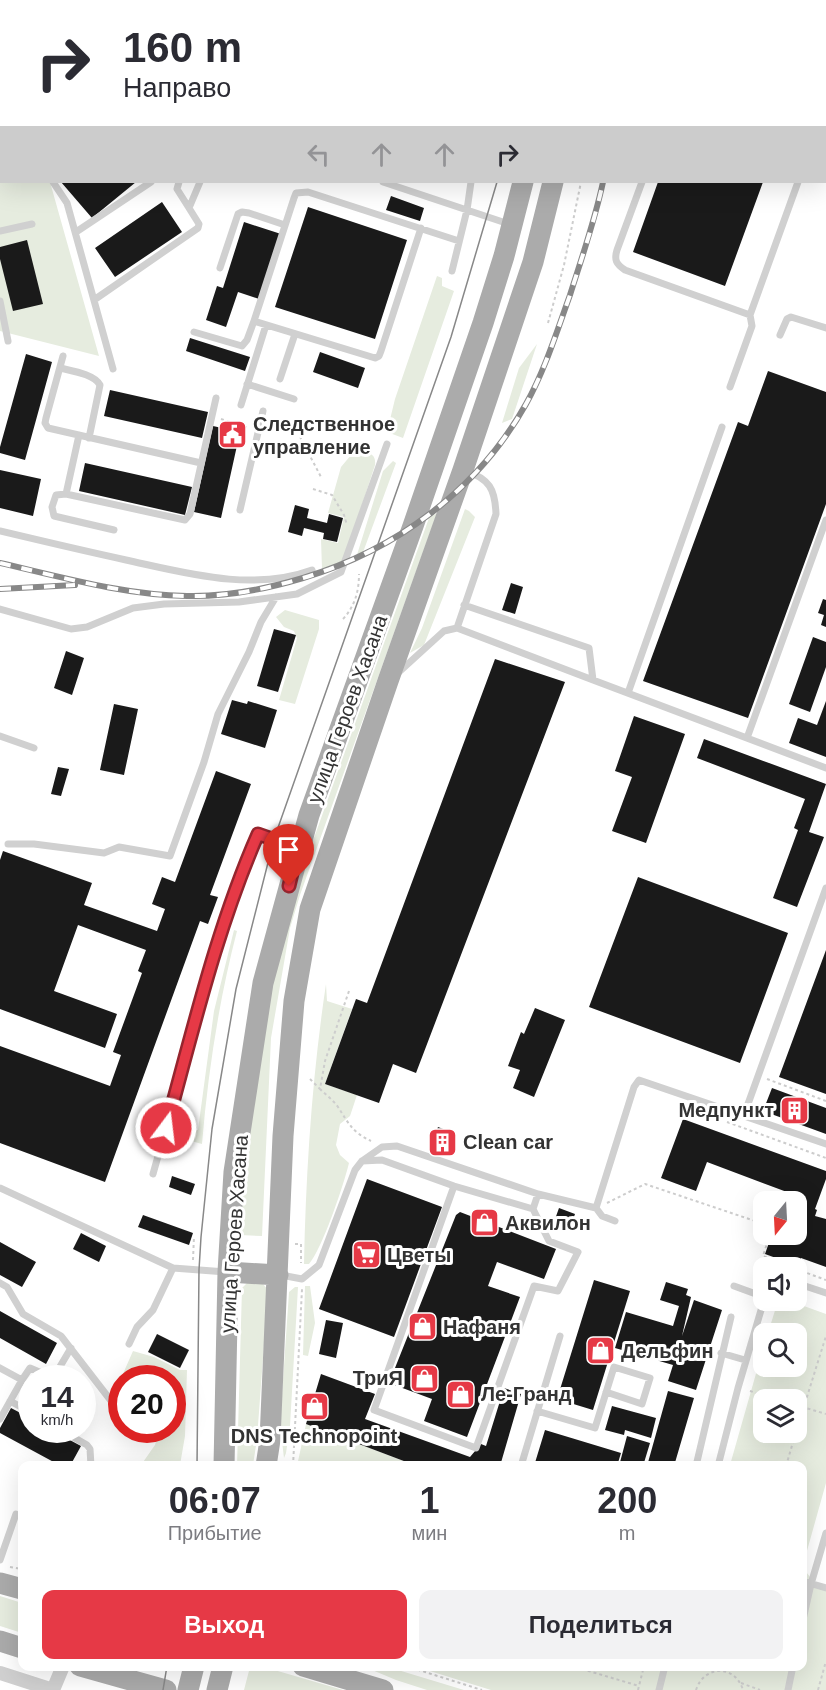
<!DOCTYPE html>
<html lang="ru">
<head>
<meta charset="utf-8">
<style>
  body { margin:0; font-family:Helvetica,sans-serif; background:#f2f2f3; color:#2b2b33; height:100vh; display:flex; flex-direction:column; font-size:22px; white-space:nowrap }
  * { box-sizing:border-box; margin:0 }
  p { font-size:20px; color:#7c7c81 }
  .icon { flex:none; width:33px; height:33px; fill:none; stroke:currentColor; stroke-width:2; stroke-linecap:round; stroke-linejoin:round }
  .map { position:relative; flex:1; overflow:hidden }
  .details { position:absolute; left:18px; top:1461px; width:789px; height:210px; display:flex; flex-direction:column; background:#fff; border-radius:12px; box-shadow:0 6px 24px #0002 }
  .details>* { flex:none }
  .banner { position:absolute; left:0px; top:0px; width:826px; height:183px; box-shadow:0 6px 24px #0002; background:#fff; color:#2b2b33; overflow:hidden }
  .needle { width:39px; rotate:198deg }
  .controls { position:absolute; left:753px; top:1191px; display:grid; gap:12px }
  .controls a { display:grid; place-items:center; width:54px; height:54px; border-radius:12px; background:#fff; box-shadow:0 6px 24px #0002; font-size:30px }
  .speed { position:absolute; left:18px; top:1365px; display:flex; gap:12px; font-size:30px; font-weight:700; text-align:center }
  .speed>* { display:grid; place-content:center; width:78px; height:78px; border-radius:50%; background:#fff; box-shadow:0 6px 24px #0002; line-height:1 }
  .speed small { font-size:15px; font-weight:400 }
  .speed .limit { border:9px solid #d22; background:#fff; color:#111 }
  .pin { position:absolute; display:grid; place-items:center; width:51px; height:51px; color:#fff; margin:-62px -26px; border-radius:50% 50% 50% 0; rotate:-45deg; box-shadow:0 0 6px #0007 }
  .pin .icon { rotate:45deg }
  .me { position:absolute; width:66px; margin:-33px; rotate:15deg; stroke-linejoin:round; filter:drop-shadow(0 0 4px #0008) }
  .turn { display:flex; align-items:center; gap:21px; height:126px; padding:0 24px; font-size:27px }
  .turn .icon { width:78px; height:78px; stroke-width:2.5 }
  .turn b { display:block; font-size:42px; line-height:51px }
  .lanes { display:flex; align-items:center; height:57px; padding:0 24px; background:#0003; justify-content:center; gap:30px; direction:ltr }
  .lanes .off { opacity:.35 }
  .eta { display:flex; justify-content:space-evenly; align-items:center; height:102px; text-align:center }
  .eta b { font-size:36px; font-weight:800; line-height:42px }
  .button { display:flex; gap:12px; margin-top:auto; padding:12px 24px }
  .button a { flex:1; height:69px; border-radius:12px; background:#e63946; color:#fff; font-size:24px; font-weight:800; line-height:69px; text-align:center }
  .button a+a { background:#f2f2f3; color:#2b2b33 }
  .map>svg:first-child { display:block }
  .green { fill:#e6ecdf; fill-rule:evenodd }
  .building { fill:#1a1a1a }
  .lines { fill:none; stroke-linecap:round; stroke-linejoin:round }
  .path { stroke:#cdcdcd; stroke-width:2; stroke-dasharray:3 3; stroke-linecap:butt }
  .service { stroke:#d0d0d0; stroke-width:7 }
  .minor { stroke:#d0d0d0; stroke-width:14 }
  .primary { stroke:#ababab; stroke-width:21 }
  .tram { stroke:#888; stroke-width:1.5 }
  .rail-casing { stroke:#888; stroke-width:6 }
  .rail { stroke:#fff; stroke-width:4; stroke-dasharray:11; stroke-linecap:butt }
  .route-casing { stroke:#96252e; stroke-width:15 }
  .route { stroke:#e63946; stroke-width:10 }
  .labels { text-anchor:middle; dominant-baseline:central; stroke-width:6; stroke-linejoin:round; paint-order:stroke }
  .poi-label { font-size:20px; font-weight:bold; fill:#333; stroke:#fff; text-anchor:start }
  .street-label { font-size:20px; fill:#333; stroke:#fff }
</style>
</head>
<body>
<div class="map">
<svg width="826" height="1690" viewBox="0 0 826 1690">
  <rect width="100%" height="100%" fill="#fff"/>
  <path class="green" d="M0 177H1L2 182H50L99 356 0 331Z
    M437 276 442 278V286L454 291 403 438 387 432 395 399Z
    M537 344 512 419 502 423 519 368Z
    M363 452C372 453 376 456 375 465L344 560 340 564 322 569 321 539 338 543 344 517 328 513 341 467 351 455 353 457Z
    M393 461 396 463 362 555 356 558 383 471Z
    M465 509 469 511 475 517 424 645 410 653 422 628Z
    M437 513 300 895 290 928 271 1038 262 1236 240 1235 242 1185 265 1017 292 899 429 518Z
    M285 610 319 620V629L295 704 279 700 297 638 294 631 284 627 276 617Z
    M234 930 237 931C219 1000 208 1072 202 1144L180 1138 181 1127 198 1130 214 1011Z
    M326 984 327 1001 352 1009 325 1084 357 1095 350 1116 340 1124 336 1145 340 1155 349 1163C344 1184 322 1250 309 1264H304C306 1170 312 1077 326 984Z
    M247 1283 263 1284 268 1290 257 1439 253 1465 237 1466 242 1288Z
    M305 1286H310L315 1323 308 1356 303 1355Z
    M295 1287H298L290 1426 286 1453 284 1458 280 1425 289 1292Z
    M784 1301H790L826 1314V1483L803 1565 802 1466 730 1465 763 1349 764 1366H796V1334L768 1333 777 1304ZM764 1400H796V1432H764Z
    M133 1351 154 1357 180 1370H187L185 1436 180 1465H141L155 1445 159 1430H172V1378H124L122 1376Z
    M306 1424 417 1466H297Z
    M803 1568 817 1586 826 1590V1690H491L417 1667 802 1666Z
    M0 1596 22 1603V1633L0 1626Z
    M250 1667H264L343 1690H244Z
    M365 1667H388L464 1690H427L396 1680Z"/>
  <path class="building" d="M61 182H136L92 218Z
    M658 182H763L725 286 633 252Z
    M391 196 424 208 420 221 386 210Z
    M162 202 182 232 115 277 95 248Z
    M308 207 407 240 375 339 275 307Z
    M244 222 281 234 259 299 238 292 226 327 206 320 217 286 223 288Z
    M27 240 43 304 13 311 0 259V247Z
    M190 338 250 357 245 371 186 351Z
    M320 352 365 368 358 388 313 372Z
    M26 354 52 362 25 460 0 453V447Z
    M768 371 826 392V504L748 718 643 681 738 422 748 426Z
    M110 390 208 412 202 438 104 416Z
    M213 426 240 432 221 518 194 512Z
    M85 463 192 487 185 515 79 491Z
    M0 470 41 479 33 516 0 508Z
    M295 505 309 509 307 518 327 523 329 514 343 518 337 542 323 539 324 533 304 528 302 536 288 532Z
    M511 583 523 587 515 614 502 610Z
    M823 599 826 600V627L821 625 824 615 818 613Z
    M274 629 296 635 278 692 257 686Z
    M813 637 826 642V667L810 712 789 704Z
    M66 651 84 658 72 695 54 688Z
    M495 659 565 682 416 1073 393 1064 379 1103 325 1084 356 999 367 1003Z
    M232 700 247 704 248 701 277 710 265 748 221 734Z
    M826 701V757L789 743 798 718 817 725Z
    M114 704 138 709 124 775 100 770Z
    M634 716 685 734 646 843 612 831 632 777 615 771Z
    M704 739 826 784 809 832 824 837 797 907 773 898 798 830 794 828 805 799 697 758Z
    M58 767 69 769 61 796 51 794Z
    M216 771 251 784 210 895 218 897 208 924 200 921 105 1182 0 1143V1046L110 1086 121 1055 113 1052 142 973 138 971 146 950 78 925 54 991 117 1014 105 1048 0 1009V860L3 851 92 883 84 905 157 931 165 909 152 904 162 877 175 882Z
    M638 877 788 933 740 1063 589 1007Z
    M826 950V1094L779 1077Z
    M535 1008 565 1020 534 1097 513 1088 520 1070 508 1066 521 1032 524 1034Z
    M772 1088 826 1108V1134L763 1111Z
    M683 1119 826 1171V1179L815 1209 817 1210 815 1216 826 1219V1267L801 1258 798 1266 765 1254 772 1234H796V1202H793L795 1195 707 1162 696 1191 661 1178Z
    M438 1127 454 1133 446 1156 429 1150Z
    M172 1176 195 1184 191 1195 169 1187Z
    M367 1179 442 1207 394 1337 319 1309Z
    M559 1208 575 1214 570 1228 554 1222Z
    M460 1212 556 1249 544 1279 497 1262 488 1286 520 1297 467 1437 424 1421 432 1399 389 1383 456 1215Z
    M143 1215 193 1233 189 1245 138 1227Z
    M81 1233 106 1246 99 1262 73 1249Z
    M0 1242 36 1262 22 1287 0 1275Z
    M594 1280 630 1291 593 1410 557 1399Z
    M666 1282 688 1289 686 1295 691 1297 682 1336 694 1300 722 1310 696 1390 668 1381 673 1365 615 1348 626 1312 673 1326 679 1306 660 1300Z
    M0 1311 57 1343 46 1364 0 1338Z
    M326 1320 343 1323 336 1358 319 1354Z
    M157 1334 189 1350 180 1368 148 1352Z
    M321 1374 375 1394 365 1419 470 1457 481 1444 486 1446 504 1388 521 1394 500 1466H417L306 1424Z
    M668 1391 694 1398 674 1466H647Z
    M612 1406 656 1418 651 1438 625 1430 624 1435 605 1430Z
    M11 1408 32 1419V1430H51L81 1446 70 1466H61L0 1433V1428Z
    M545 1430 621 1453 617 1466H534Z
    M627 1436 650 1443 643 1466H619Z"/>
  <g class="lines">
    <path class="path" d="M613 2V0
      M548 323 564 265 581 182
      M221 419 249 428
      M297 431 321 477
      M313 489 332 495 344 515 347 525
      M343 619C355 606 359 591 359 574
      M349 991 325 1061 320 1089C326 1095 333 1100 338 1107 349 1124 352 1132 371 1141
      M310 1079 320 1089
      M767 1079 826 1101
      M727 1122 826 1158
      M607 1203 645 1184 764 1224
      M770 1234 763 1256 793 1268
      M295 1244H301V1263
      M193 1260 194 1236
      M796 1269 826 1280
      M750 1391 778 1400
      M796 1405 826 1414
      M796 1432 826 1336
      M293 1466 302 1289
      M786 1466 796 1432
      M10 1567 22 1569
      M406 1666 482 1690
      M582 1669 639 1686
      M741 1683 760 1690
      M638 1690 644 1666
      M696 1690C704 1665 735 1664 743 1690
      M818 1690 826 1661"/>
    <path class="service" d="M368 0 373 2
      M446 0 447 2
      M287 2V0
      M707 2 708 0
      M821 2 822 0
      M825 97H826
      M825 109 826 106
      M53 182 67 203 113 369
      M179 182 177 189 189 208
      M383 182 509 224
      M642 182 617 250C614 260 616 264 625 270L750 315 798 182
      M421 228 381 351 379 356 375 358 254 321 294 198 296 193 308 192 459 241
      M0 231 32 224
      M76 232 151 182
      M220 268 238 214 242 212 249 213 285 225
      M452 271 467 210 471 182
      M94 300 198 228 199 224 189 208 200 182
      M0 301 8 341
      M194 332 242 346 247 340 254 321
      M780 335 787 319 791 317 826 328
      M63 356 46 418 45 423 48 428 201 463
      M60 368C72 371 94 374 100 385L89 438
      M280 379 295 334
      M247 384 294 399
      M730 387 752 326 750 315
      M241 405 266 325
      M66 494 79 435
      M240 510 263 411
      M114 530 54 516 52 507 56 495 66 494 185 520 190 514 216 398
      M0 531C42 541 84 551 126 560 186 573 252 592 312 570
      M0 609 71 629 87 627 133 608 164 604 239 602 297 594 341 572 387 444
      M457 628 496 514C495 489 490 479 464 470
      M399 672 444 631 457 628 593 680 589 648 464 605
      M593 680 826 768
      M628 693 722 427
      M0 736 34 748
      M747 738 826 520
      M8 844H34L104 853 119 847 170 856 204 762 218 714 249 652 261 622 276 597
      M744 1115 826 888
      M362 1161 382 1160 454 1186 533 1209 538 1194 596 1208 634 1087 639 1080 826 1144
      M153 1174 214 957 245 863 258 834 296 847
      M454 1186 374 1410 476 1448 534 1286 558 1291 578 1252 549 1241 533 1209
      M0 1188 173 1268 226 1272
      M596 1208 602 1216 615 1221
      M281 1275 302 1279 319 1265 355 1170 362 1161 382 1147 397 1146 538 1194
      M0 1283 7 1287 23 1314 61 1336 122 1415
      M796 1283 826 1293
      M734 1286 764 1297
      M129 1344 137 1327 153 1310 173 1268
      M721 1353 745 1360
      M0 1368 22 1380 0 1419
      M22 1380 30 1368 51 1377 55 1375 71 1348
      M10 1401 32 1413
      M537 1411 595 1428 614 1367 650 1378 642 1404 606 1392
      M61 1430 87 1445 90 1449 91 1466
      M521 1466 560 1336
      M696 1466 731 1317
      M718 1466 738 1388 764 1300
      M0 1560 16 1514
      M802 1581 826 1588
      M802 1624 811 1584 826 1533
      M659 1690 665 1666
      M788 1690 793 1666"/>
    <path class="minor" d="M0 1673 53 1690
      M53 1690 63 1666"/>
    <path class="primary" d="M556 2V0
      M585 2V0
      M228 1272 278 1275
      M224 1466 228 1272 234 1172 263 983 309 815 413 526 483 323 504 256 523 182
      M266 1466 270 1440 283 1136 294 1001 310 909 388 681 463 470 533 262 553 182
      M0 1583 22 1589
      M0 1641 22 1648
      M80 1666 166 1690
      M303 1666 383 1690
      M188 1690 194 1666
      M217 1690 223 1666"/>
    <path class="tram" d="M534 2V0
      M197 1466 199 1270 201 1237 212 1129 236 989 274 839 451 337 497 182
      M163 1690 167 1666"/>
    <defs>
      <path id="rail" d="M638 2V0
        M0 563C61 577 124 595 187 596 227 597 266 589 303 578 396 550 478 490 526 404 545 370 557 331 570 295 582 257 595 220 603 182
        M0 589 75 585"/>
    </defs>
    <use href="#rail" class="rail-casing"/>
    <use href="#rail" class="rail"/>
  </g>
  <g class="lines">
    <defs>
      <path id="route" d="M166 1128C193 1030 217 927 258 834L298 848 289 886"/>
    </defs>
    <use href="#route" class="route-casing"/>
    <use href="#route" class="route"/>
  </g>
  <defs>
    <symbol id="civic-square" viewBox="-11 -11 22 22"><rect x="-9" y="-9" width="18" height="18" rx="4" fill="#e63946" stroke="#fff"/><path d="M-.6-6.5H3V-4.5H.6V-3L4-1V1h2V6H-6V1h2V-1L-.6-3ZM-1.2 2.5V6h2.4V2.5Z" fill="#fff"/></symbol>
    <symbol id="building-square" viewBox="-11 -11 22 22"><rect x="-9" y="-9" width="18" height="18" rx="4" fill="#e63946" stroke="#fff"/><path d="M-4-6H4V6H1V3H-1V6H-4ZM-2.5-4.3h1.7v1.8h-1.7ZM.8-4.3h1.7v1.8H.8ZM-2.5-1h1.7V.8h-1.7ZM.8-1h1.7V.8H.8Z" fill="#fff"/></symbol>
    <symbol id="shop-square" viewBox="-11 -11 22 22"><rect x="-9" y="-9" width="18" height="18" rx="4" fill="#e63946" stroke="#fff"/><path d="M-5-2.5h2.3a2.7 3.5 0 0 1 5.4 0H5L5.5 6h-11ZM-1.5-2.5h3a1.5 2.3 0 0 0-3 0Z" fill="#fff"/></symbol>
    <symbol id="supermarket-square" viewBox="-11 -11 22 22"><rect x="-9" y="-9" width="18" height="18" rx="4" fill="#e63946" stroke="#fff"/><path d="M-6-5.5h2.5l.6 2H6L4.5 2H-2.5L-4.4-4H-6ZM-1.5 3.2a1.3 1.3 0 1 0 .1 0ZM3 3.2a1.3 1.3 0 1 0 .1 0Z" fill="#fff"/></symbol>
  </defs>
  <g fill-rule="evenodd">
    <use href="#civic-square" x="216" y="418" width="33" height="33"/>
    <use href="#building-square" x="778" y="1094" width="33" height="33"/>
    <use href="#building-square" x="426" y="1126" width="33" height="33"/>
    <use href="#shop-square" x="468" y="1206" width="33" height="33"/>
    <use href="#supermarket-square" x="350" y="1238" width="33" height="33"/>
    <use href="#shop-square" x="406" y="1310" width="33" height="33"/>
    <use href="#shop-square" x="584" y="1334" width="33" height="33"/>
    <use href="#shop-square" x="408" y="1362" width="33" height="33"/>
    <use href="#shop-square" x="444" y="1378" width="33" height="33"/>
    <use href="#shop-square" x="298" y="1390" width="33" height="33"/>
  </g>
  <g class="labels">
    <g class="poi-label">
      <text x="253" y="424">Следственное<tspan x="253" dy="23">управление</tspan></text>
      <text x="774" y="1110" text-anchor="end">Медпункт</text>
      <text x="463" y="1142">Clean car</text>
      <text x="505" y="1223">Аквилон</text>
      <text x="387" y="1255">Цветы</text>
      <text x="443" y="1327">Нафаня</text>
      <text x="621" y="1351">Дельфин</text>
      <text x="403" y="1378" text-anchor="end">ТриЯ</text>
      <text x="481" y="1394">Ле-Гранд</text>
      <text x="314" y="1436" text-anchor="middle">DNS Technopoint</text>
    </g>
    <g class="street-label">
      <text transform="translate(347 709) rotate(-70)">улица Героев Хасана</text>
      <text transform="translate(234 1234) rotate(-86)">улица Героев Хасана</text>
    </g>
  </g>
</svg>
<div class="controls">
<a><svg class="needle" viewBox="-14 -14 28 28"><path d="M0-13l5 13h-10z" fill="#e53935"/><path d="M0 13l5-13h-10z" fill="#7c7c81"/></svg></a>
<a><svg class="icon" aria-label="sound" viewBox="0 0 24 24"><path d="M4 9h4l5-4v14l-5-4H4zM17 9q2 3 0 6"/></svg></a>
<a><svg class="icon" aria-label="search" viewBox="0 0 24 24"><circle cx="10" cy="10" r="6"/><path d="M15 15l6 6"/></svg></a>
<a><svg class="icon" aria-label="layers" viewBox="0 0 24 24"><path d="M12 4l9 5-9 5-9-5zM3 14l9 5 9-5"/></svg></a>
</div>
<div class="speed"><div>14<small>km/h</small></div><div class="limit">20</div></div>
<div class="pin" style="left:289px;top:886px;background:#d93025"><svg class="icon" aria-label="arrive" viewBox="0 0 24 24"><path d="M6 21V4h12l-3 4 3 4H6"/></svg></div>
<svg class="me" style="left:166px;top:1128px" viewBox="-20 -20 40 40"><circle r="17" fill="#e63946" stroke="#fff" stroke-width="3"/><path d="M0-11L8 9 0 5-8 9z" fill="#fff"/></svg>
<div class="banner">
<div class="turn"><svg class="icon" aria-label="right" viewBox="0 0 24 24"><path d="M7 20v-9h11M14 6l5 5-5 5"/></svg><div><b>160 m</b>Направо</div></div>
<div class="lanes"><svg class="icon off" aria-label="left" viewBox="0 0 24 24"><path d="M17 20v-9H6M10 6l-5 5 5 5"/></svg><svg class="icon off" aria-label="ahead" viewBox="0 0 24 24"><path d="M12 20V5M6 11l6-6 6 6"/></svg><svg class="icon off" aria-label="ahead" viewBox="0 0 24 24"><path d="M12 20V5M6 11l6-6 6 6"/></svg><svg class="icon" aria-label="right" viewBox="0 0 24 24"><path d="M7 20v-9h11M14 6l5 5-5 5"/></svg></div>
</div>
<section class="details">
<div class="eta">
<div><b>06:07</b><p>Прибытие</p></div>
<div><b>1</b><p>мин</p></div>
<div><b>200</b><p>m</p></div>
</div>
<div class="button"><a>Выход</a><a>Поделиться</a></div>
</section>
</div>
</body>
</html>
